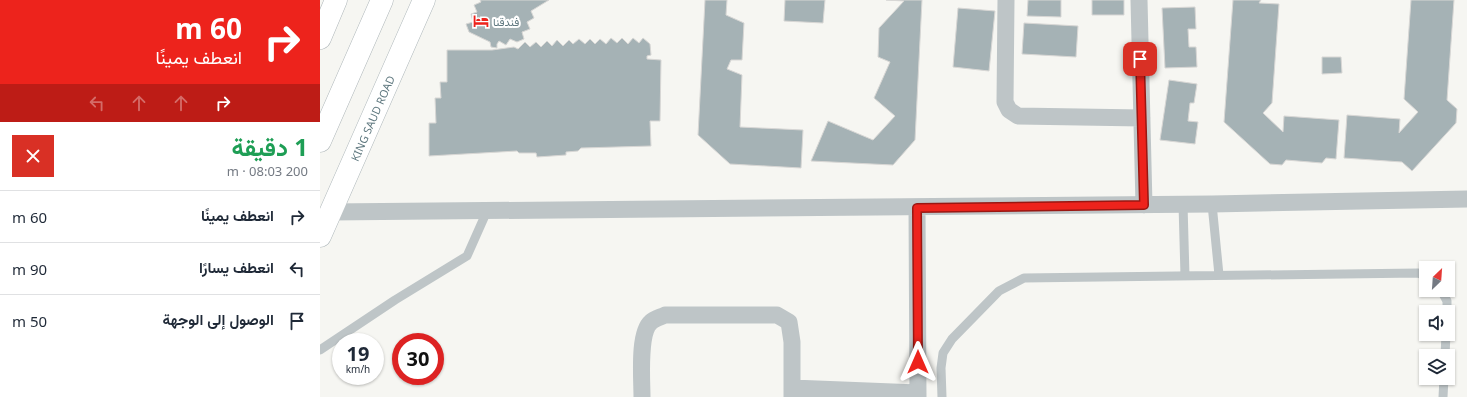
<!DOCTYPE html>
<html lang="ar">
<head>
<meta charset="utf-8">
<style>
  body { margin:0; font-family:"Noto Sans",Vazirmatn,sans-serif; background:#f2f2f3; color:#1f2937; direction:rtl; height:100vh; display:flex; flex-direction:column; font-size:15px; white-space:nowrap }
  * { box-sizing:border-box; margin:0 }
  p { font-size:13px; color:#747a83 }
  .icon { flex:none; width:22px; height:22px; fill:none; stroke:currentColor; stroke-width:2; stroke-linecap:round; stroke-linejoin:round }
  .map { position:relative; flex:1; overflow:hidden; direction:ltr }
  .sheet { display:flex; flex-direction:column; background:#fff; width:320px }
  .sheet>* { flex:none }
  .hud { background:#ed231c; color:#fff; overflow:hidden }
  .needle { width:26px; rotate:25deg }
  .fabs { position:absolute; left:1099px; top:261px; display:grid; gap:8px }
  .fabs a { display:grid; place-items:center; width:36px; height:36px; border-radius:0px; background:#fff; box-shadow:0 1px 3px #0004; font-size:20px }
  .speed { position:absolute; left:12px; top:333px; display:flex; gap:8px; font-size:20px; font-weight:700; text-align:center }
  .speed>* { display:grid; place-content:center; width:52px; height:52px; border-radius:50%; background:#fff; box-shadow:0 1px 3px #0004; line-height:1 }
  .speed small { font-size:10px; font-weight:400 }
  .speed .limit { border:6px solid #d22; background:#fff; color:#111 }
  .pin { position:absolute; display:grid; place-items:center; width:34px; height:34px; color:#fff; margin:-17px; border-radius:8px; box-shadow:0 2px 6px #0006 }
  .me { position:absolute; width:44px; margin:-22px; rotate:0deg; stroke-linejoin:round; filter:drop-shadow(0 0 3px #0008) }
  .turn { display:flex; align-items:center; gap:14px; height:84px; padding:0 12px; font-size:18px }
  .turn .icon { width:52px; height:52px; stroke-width:2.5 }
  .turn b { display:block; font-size:28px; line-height:34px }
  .lanes { display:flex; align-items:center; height:38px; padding:0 12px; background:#0003; justify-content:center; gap:20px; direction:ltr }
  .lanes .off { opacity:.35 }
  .round { display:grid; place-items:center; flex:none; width:42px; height:42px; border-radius:0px; background:#f2f2f3 }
  .summary { display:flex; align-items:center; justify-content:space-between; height:68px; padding:0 12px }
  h1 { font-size:24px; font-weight:700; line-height:30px; color:#1e9e55 }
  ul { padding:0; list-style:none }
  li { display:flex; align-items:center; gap:12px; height:52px; padding:0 12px; border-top:1px solid #e0e1e3 }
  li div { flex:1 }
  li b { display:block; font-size:15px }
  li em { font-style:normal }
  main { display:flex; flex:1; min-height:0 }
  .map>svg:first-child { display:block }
  .building { fill:#a5b2b5; stroke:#d8d7d5 }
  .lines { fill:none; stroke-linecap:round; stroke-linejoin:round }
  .secondary-casing { stroke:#b0b9bc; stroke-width:23 }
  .primary-casing { stroke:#afb7ba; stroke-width:23 }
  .service { stroke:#bec5c7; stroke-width:9 }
  .minor { stroke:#bec5c7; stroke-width:17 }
  .secondary { stroke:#fff; stroke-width:22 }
  .primary { stroke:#fff; stroke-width:22 }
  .route-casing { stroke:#9a1712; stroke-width:10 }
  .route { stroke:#ed231c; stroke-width:7 }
  .labels { text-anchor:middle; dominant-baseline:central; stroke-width:4; stroke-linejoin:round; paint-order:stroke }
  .poi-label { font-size:11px; fill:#5f787f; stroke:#fff; text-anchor:start }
  .street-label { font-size:11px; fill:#5f787f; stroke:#fff }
</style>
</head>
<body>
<main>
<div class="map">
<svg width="1147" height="397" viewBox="0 0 1147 397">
  <rect width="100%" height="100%" fill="#f6f6f2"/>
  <path class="building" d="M160 0H229L211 11 214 18 207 22 210 29 202 32 204 39 197 42 190 39 186 45 179 41 177 44V48L171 47 170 42 149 32 146 24 153 22 151 14 157 12 154 5 161 2Z
    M385 0H407L406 15 424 23 422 60H411L407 69 422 75 420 127 483 130 481 168 410 164 378 135Z
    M465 0H505L503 23 464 21Z
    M566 0H602L595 140 573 165 491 161 508 121 553 140 575 116 554 98 570 62 558 57 559 28 584 1Z
    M708 0H741V17L707 16Z
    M772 0H804V15H772Z
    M913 0H941L939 3 959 4 952 103 943 113 963 132 964 116 1019 120 1016 159 1006 158 1002 163 966 160 962 165 950 164 904 122Z
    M1091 0H1134L1127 100 1137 109 1136 123 1092 171 1082 162 1024 158 1027 115 1080 119 1079 133 1098 112 1084 99Z
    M875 7 876 29H868L869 47H876L877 67 845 68 842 8Z
    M638 8 675 11 669 71 633 67Z
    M704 23 758 26 756 57 702 54Z
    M291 38 297 43 302 38 308 44 313 38 319 43 323 38 330 44 331 55 327 56V59L341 60 340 121H330L331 146 261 148 258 151 246 152V155L217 157 216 153H199L197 151 109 156V123H116L115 98H121L120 82H127V50H172L194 47 198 49 205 42 210 47 216 42 221 47 227 41 232 46 237 40 243 46 249 40 253 44 259 39 265 44 270 39 275 44 280 39 286 44Z
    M1002 57H1021L1022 73 1002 74Z
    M849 80 877 84 874 103H870L868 121 878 122 875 144 840 140Z"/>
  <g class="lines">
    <defs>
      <g id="secondary">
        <path id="s1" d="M0 236 104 0"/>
      </g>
      <path id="primary" d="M0 38 16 0
        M0 141 62 0"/>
    </defs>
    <use href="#secondary" class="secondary-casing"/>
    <use href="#primary" class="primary-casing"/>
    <path class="service" d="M863 204 865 276
      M892 204 899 275
      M1121 290 1127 301V312
      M0 350 75 300 147 256 167 211
      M1125 356 1126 334
      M622 397 621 368 623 353 632 339 679 291 704 278 1098 273 1106 276
      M1123 397 1124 378"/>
    <path class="minor" d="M686 0 685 102 689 110 698 116 822 118
      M819 0 824 205
      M597 208 598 397
      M11 212 892 204 1147 199
      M472 388 598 393
      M322 397C322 379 318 333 331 322 334 319 341 317 345 315H457L469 322 472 342V397"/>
    <use href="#secondary" class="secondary"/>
    <use href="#primary" class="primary"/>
  </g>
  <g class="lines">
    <defs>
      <path id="route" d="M598 362 597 208 824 205 820 59"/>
    </defs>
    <use href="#route" class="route-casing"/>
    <use href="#route" class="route"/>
  </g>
  <defs>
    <symbol id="hotel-bare" viewBox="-9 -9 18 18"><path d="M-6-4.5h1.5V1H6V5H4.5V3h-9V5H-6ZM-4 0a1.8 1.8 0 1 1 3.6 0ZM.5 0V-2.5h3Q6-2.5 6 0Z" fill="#ed231c" stroke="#fff" stroke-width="2.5" paint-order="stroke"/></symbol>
  </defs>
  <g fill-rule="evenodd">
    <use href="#hotel-bare" x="150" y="10" width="22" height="22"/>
  </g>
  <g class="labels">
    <g class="poi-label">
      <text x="173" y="21">فندقنا</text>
    </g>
    <g class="street-label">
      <text stroke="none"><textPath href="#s1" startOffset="129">KING SAUD ROAD</textPath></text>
    </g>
  </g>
</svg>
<div class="fabs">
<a><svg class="needle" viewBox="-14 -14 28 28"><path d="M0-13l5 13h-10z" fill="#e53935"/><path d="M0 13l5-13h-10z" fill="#747a83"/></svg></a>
<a><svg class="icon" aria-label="sound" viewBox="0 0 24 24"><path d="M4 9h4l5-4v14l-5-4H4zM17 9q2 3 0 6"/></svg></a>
<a><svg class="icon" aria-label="layers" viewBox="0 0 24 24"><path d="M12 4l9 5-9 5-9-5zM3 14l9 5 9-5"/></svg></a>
</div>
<div class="speed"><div>19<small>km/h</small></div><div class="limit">30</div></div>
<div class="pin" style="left:820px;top:59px;background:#d93025"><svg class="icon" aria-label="arrive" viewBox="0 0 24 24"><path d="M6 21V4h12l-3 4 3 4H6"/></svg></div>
<svg class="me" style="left:598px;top:362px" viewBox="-20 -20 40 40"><path d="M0-17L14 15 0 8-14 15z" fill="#ed231c" stroke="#fff" stroke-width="4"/></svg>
</div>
<section class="sheet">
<div class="hud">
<div class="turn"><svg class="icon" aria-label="right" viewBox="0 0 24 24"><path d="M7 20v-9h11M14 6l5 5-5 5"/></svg><div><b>60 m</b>انعطف يمينًا</div></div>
<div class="lanes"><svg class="icon off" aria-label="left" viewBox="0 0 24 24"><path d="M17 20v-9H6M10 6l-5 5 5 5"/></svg><svg class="icon off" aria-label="ahead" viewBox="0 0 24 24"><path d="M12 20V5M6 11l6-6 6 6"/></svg><svg class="icon off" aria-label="ahead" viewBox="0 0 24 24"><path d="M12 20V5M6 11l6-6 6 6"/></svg><svg class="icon" aria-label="right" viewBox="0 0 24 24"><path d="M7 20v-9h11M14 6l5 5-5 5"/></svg></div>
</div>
<div class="summary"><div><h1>1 دقيقة</h1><p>200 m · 08:03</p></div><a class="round" style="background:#d93025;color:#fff"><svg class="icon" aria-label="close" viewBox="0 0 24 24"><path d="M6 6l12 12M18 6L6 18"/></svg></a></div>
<ul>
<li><svg class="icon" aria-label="right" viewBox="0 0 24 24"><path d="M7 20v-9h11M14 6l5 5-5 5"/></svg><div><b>انعطف يمينًا</b></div><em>60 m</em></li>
<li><svg class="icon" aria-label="left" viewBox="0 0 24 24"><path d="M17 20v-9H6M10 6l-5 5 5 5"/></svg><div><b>انعطف يسارًا</b></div><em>90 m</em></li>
<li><svg class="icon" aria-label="arrive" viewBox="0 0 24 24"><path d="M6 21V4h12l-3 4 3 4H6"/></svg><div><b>الوصول إلى الوجهة</b></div><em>50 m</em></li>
</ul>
</section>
</main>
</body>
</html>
